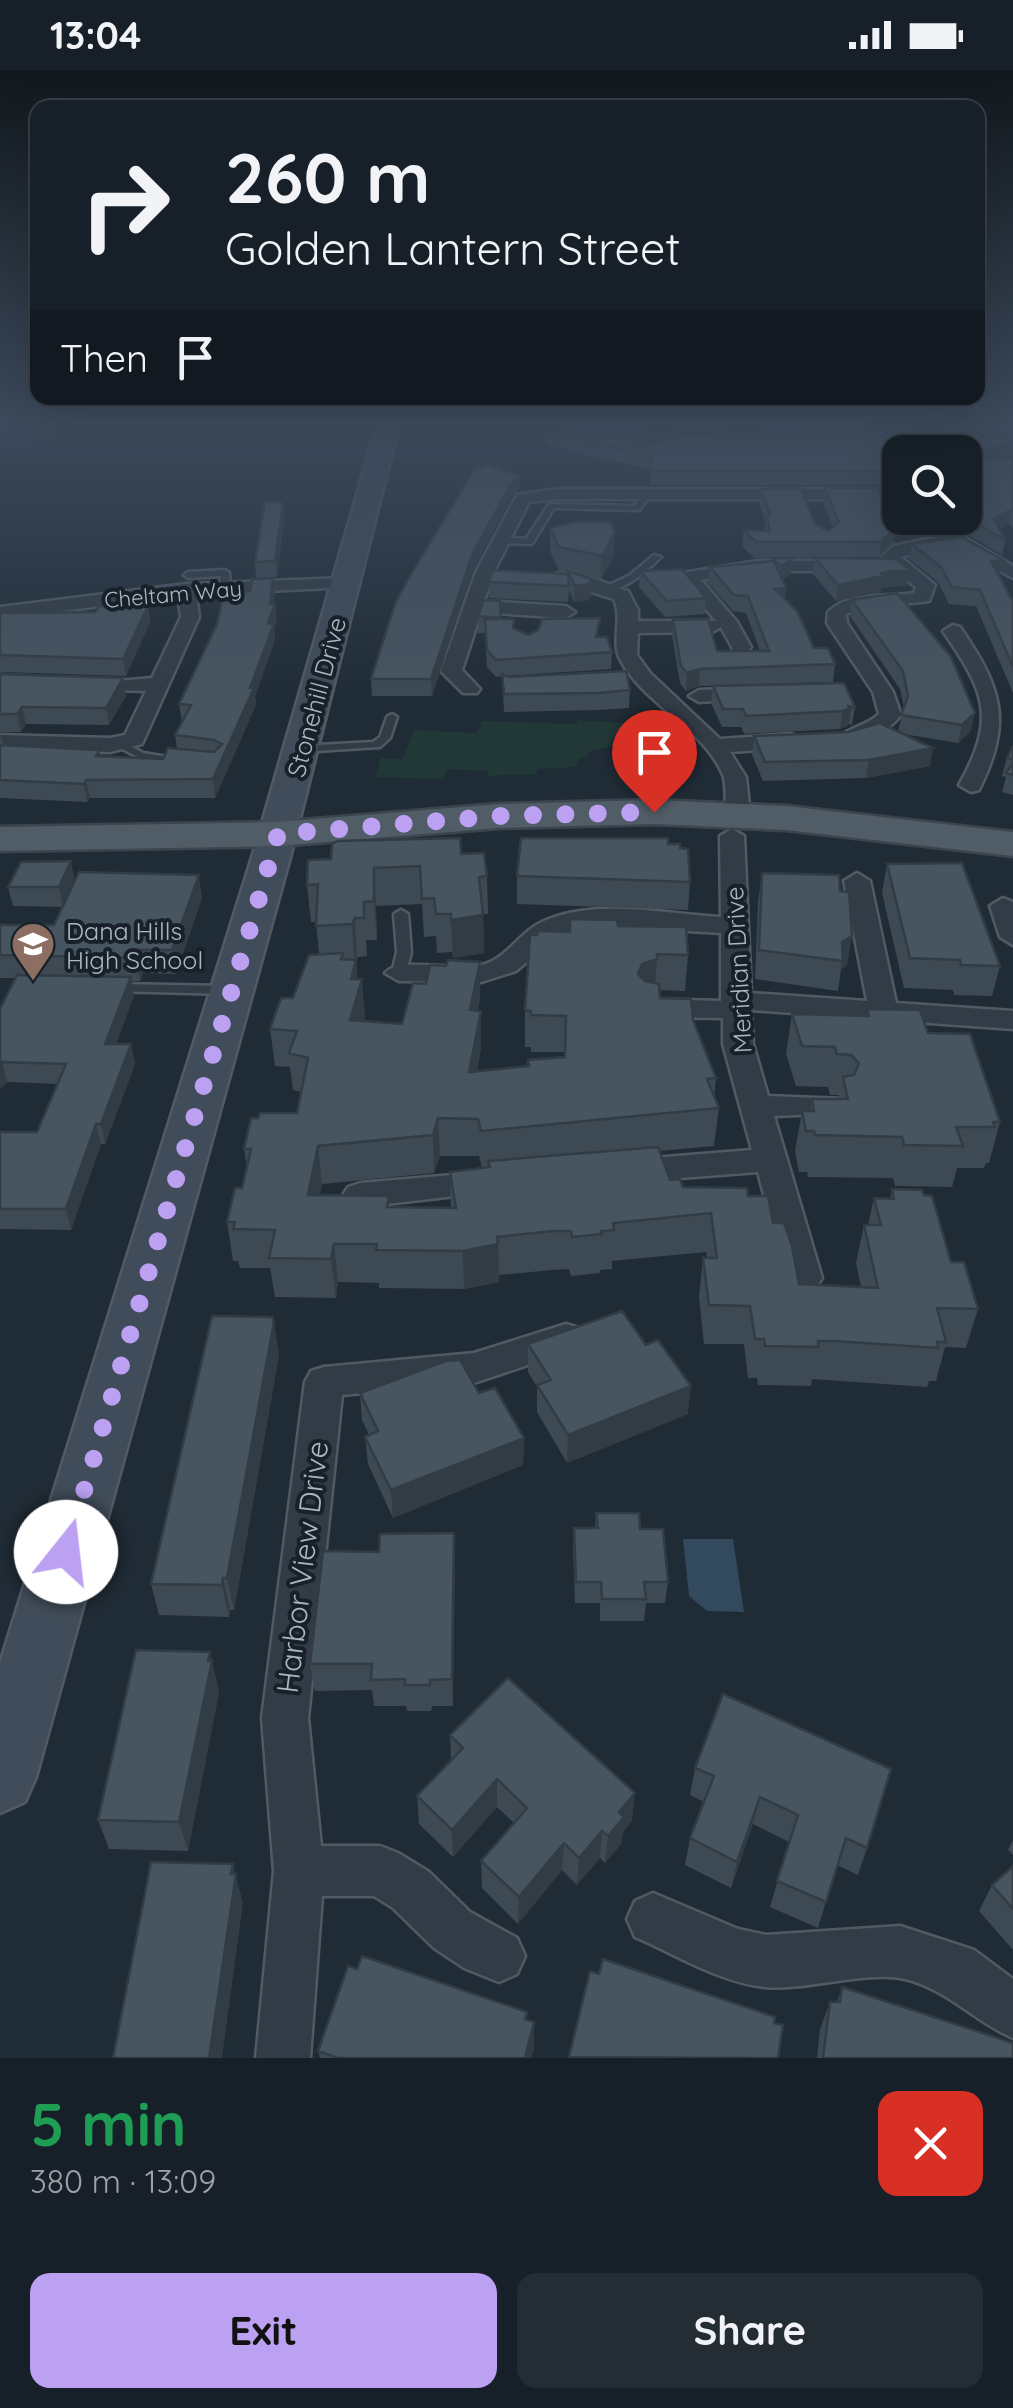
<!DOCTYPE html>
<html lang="en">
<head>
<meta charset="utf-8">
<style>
  body { margin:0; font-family:Quicksand,sans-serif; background:#242d34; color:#f1f3f6; height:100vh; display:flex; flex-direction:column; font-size:38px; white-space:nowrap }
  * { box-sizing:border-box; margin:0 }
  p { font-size:32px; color:#9ea3a8 }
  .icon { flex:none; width:55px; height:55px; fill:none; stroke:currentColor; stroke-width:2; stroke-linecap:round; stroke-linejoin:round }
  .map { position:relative; height:1988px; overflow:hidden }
  .side { display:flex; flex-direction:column; background:#172028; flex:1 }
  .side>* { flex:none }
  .hud { position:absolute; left:30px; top:30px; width:955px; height:305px; border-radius:20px; box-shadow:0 10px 40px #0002,0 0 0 2px #363e45; background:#172028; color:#f1f3f6; overflow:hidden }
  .controls { position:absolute; left:882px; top:365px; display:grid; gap:20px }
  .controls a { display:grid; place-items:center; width:100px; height:100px; border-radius:20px; background:#172028; box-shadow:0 10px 40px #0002,0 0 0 2px #363e45; font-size:50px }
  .pin { position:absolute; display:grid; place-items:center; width:85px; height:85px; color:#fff; margin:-102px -42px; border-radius:50% 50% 50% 0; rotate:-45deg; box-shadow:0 0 10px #0007 }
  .pin .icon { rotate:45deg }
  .me { position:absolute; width:110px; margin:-55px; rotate:16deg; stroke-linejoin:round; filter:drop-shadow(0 0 8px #0008) }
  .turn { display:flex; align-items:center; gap:35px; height:210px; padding:0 30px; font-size:45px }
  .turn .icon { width:130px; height:130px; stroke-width:2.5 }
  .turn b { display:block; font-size:70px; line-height:85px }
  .then { display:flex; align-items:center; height:95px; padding:0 30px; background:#0003; gap:20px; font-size:38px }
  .round { display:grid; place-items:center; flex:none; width:105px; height:105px; border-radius:20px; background:#242d34 }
  .overview { display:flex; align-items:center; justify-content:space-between; height:170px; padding:0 30px }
  h1 { font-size:60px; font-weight:800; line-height:75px; color:#1e9e55 }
  .button { display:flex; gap:20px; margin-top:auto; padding:20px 30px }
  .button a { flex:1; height:115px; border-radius:20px; background:#bca0f2; color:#111; font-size:40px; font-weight:800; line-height:115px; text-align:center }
  .button a+a { background:#242d34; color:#f1f3f6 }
  .status { display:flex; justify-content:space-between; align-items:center; height:70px; padding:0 50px; background:#172028; direction:ltr }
  .status svg { height:28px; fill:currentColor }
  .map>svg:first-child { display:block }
  .green { fill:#223837 }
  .water { fill:#33495d }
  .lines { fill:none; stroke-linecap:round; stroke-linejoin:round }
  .service-casing { stroke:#505a64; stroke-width:5 }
  .minor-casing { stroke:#505a64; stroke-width:5 }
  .secondary-casing { stroke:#505a64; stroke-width:5 }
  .primary-casing { stroke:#3c454f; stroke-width:5 }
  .service { fill:#323c46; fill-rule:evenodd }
  .minor { fill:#323c46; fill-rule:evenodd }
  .secondary { fill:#404c59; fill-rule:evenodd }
  .primary { fill:#505c66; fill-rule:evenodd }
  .wall { fill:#3d4953; fill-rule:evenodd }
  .shaded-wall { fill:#323c44 }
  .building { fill:#475561; stroke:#323c44; stroke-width:2.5 }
  .route { stroke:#bca0f2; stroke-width:18; stroke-dasharray:0 32.4 }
  .labels { text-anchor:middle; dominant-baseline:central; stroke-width:8; stroke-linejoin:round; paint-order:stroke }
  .far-street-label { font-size:22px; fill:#acb7c3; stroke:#18212a }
  .street-label { font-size:25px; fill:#acb7c3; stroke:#18212a }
  .poi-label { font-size:25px; fill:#acb7c3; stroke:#18212a; text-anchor:start }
  .near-street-label { font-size:30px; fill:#acb7c3; stroke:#18212a }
</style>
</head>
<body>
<div class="status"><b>13:04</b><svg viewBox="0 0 49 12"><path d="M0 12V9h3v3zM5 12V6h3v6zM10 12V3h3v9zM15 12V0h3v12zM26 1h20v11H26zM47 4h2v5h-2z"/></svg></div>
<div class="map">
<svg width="1013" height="1988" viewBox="0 0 1013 1988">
  <rect width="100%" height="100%" fill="#1f2b35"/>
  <path class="green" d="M578 650 624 653 623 673 591 681 585 688H579L577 697 538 699 536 704 488 706 487 701 447 699 443 709 376 707 381 688 403 689 414 660 477 663 482 651 576 654Z"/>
  <path class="water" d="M683 1469H733L744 1542 707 1541 689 1526Z"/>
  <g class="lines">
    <defs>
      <path id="service" d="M644 422 651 424 639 440 554 438 532 474 501 473 497 470 501 467 526 469 549 434 634 436Z
        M654 485 661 487C646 502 627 519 605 521V517L630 505Z
        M225 500 229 503 230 518 225 521 220 518 221 506 188 508 184 505 188 502Z
        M392 644 397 647 390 668 380 677 301 682 295 679 301 676 373 672 380 667 387 647Z
        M122 671 143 683 174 688 180 691C160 698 136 688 118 676V672Z
        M401 840 408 844 411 882 406 903 399 907 392 903 397 882 394 844Z
        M116 914 228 916 235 920 228 924 111 921 109 918Z"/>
      <path id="minor" d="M732 353 806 358 813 362 806 366 727 360V354Z
        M558 419H900V429H558L529 432 494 502 484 531 566 536 575 542 566 548 481 542 462 600 480 619 477 623H463L441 601 476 502 517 425Z
        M965 444 971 448 960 465 1013 496V508L950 474 901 487 935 515 929 531 859 539 846 544 847 553 893 622 901 645C887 662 864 678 840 674L837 669C848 657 867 656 879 644L873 622 827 553 828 542C850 520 886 528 914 523L916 517 892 500 882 486 893 476 937 467 909 448H928L948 459 955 448H965Z
        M758 491H855L864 496 855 501H758L701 510 737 552 751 577 748 581H734L721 557 712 562 638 563 637 585 650 603 720 669 792 664 803 671 792 678 730 682 746 707 750 744 738 751 726 744C725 732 727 716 723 705 703 657 644 635 620 589 611 572 623 548 614 529L546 508C566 493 606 514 628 521L638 540V551H716L682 511V503Z
        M347 508 353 509V517L196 524 199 547 142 674 110 682 0 679V665L110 668 125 665 146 621 0 617V605L117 611 152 608 181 547 178 526 0 549V537L186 514Z
        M953 555 960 557C1002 618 1013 651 979 720L971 722 959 715C997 647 985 622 943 561Z
        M750 618 757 620 760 624 757 628 699 632 689 626 699 620Z
        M732 759 744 766 751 923 867 931 844 811 857 803 870 811 896 933 1013 941V959L751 940 753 974 768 1026 843 1029 848 1036 843 1043 774 1046 822 1208 816 1217 804 1221 792 1217 786 1208 758 1102 628 1112 616 1109 612 1101 616 1093 628 1090 752 1080 723 974V948L653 947 643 944 639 938 643 932 653 929 721 931V863L622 857 579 858 555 867 516 901 481 912 399 911 385 903C398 886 458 902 482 895 508 888 520 861 544 851 597 828 666 844 721 847L720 766Z
        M1003 828 1013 832V875L1000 867 990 836Z
        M487 1102 499 1105 503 1113 499 1121 360 1137 348 1133 343 1125 348 1117 360 1113Z
        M566 1254 579 1258 584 1268 579 1278 474 1313 342 1325 308 1648 321 1776H380L398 1783 429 1802 470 1842 517 1868 525 1886 517 1904 499 1912 464 1898 434 1878 393 1838 374 1826H322L310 1988H256L274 1801 262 1648 305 1312 311 1301 324 1297 474 1283Z
        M653 1823 738 1859 766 1865 900 1856 974 1880 1013 1909V1968C973 1951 949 1920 905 1909 867 1900 806 1921 765 1917 721 1913 675 1884 635 1867L627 1849 635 1831Z"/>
      <path id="secondary" d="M378 352H400L291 784 36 1707 25 1732 0 1743V1593L253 784Z"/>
      <path id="primary" d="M654 730 786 736 1013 762V786L786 760 654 754 499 758 278 776 0 781V757L278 752 499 734Z"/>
    </defs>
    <use href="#service" class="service-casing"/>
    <use href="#minor" class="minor-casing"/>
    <use href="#secondary" class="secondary-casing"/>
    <use href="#primary" class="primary-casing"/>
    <use href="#service" class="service"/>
    <use href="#minor" class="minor"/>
    <use href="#secondary" class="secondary"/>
    <use href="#primary" class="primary"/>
  </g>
  <path class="wall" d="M584 352H724L723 360 673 363 643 373 637 378 638 379 681 365 764 362 767 352 914 357 1013 370V384L999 389H1013V458L1009 453 999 459 1005 470 1002 485 968 465 971 450 976 440 965 434V382H900V415H650L651 400 547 375V361Z
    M811 352H1013V368L912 355Z
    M474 400 519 420 512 426 473 500 432 626H372L371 609Z
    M825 418 894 472 879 487 754 488 742 476 744 460 765 461 766 454 759 433 761 419 815 454 829 461 833 457 823 433Z
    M284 448 277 507 256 508 255 492Z
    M550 458 614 486 601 509 574 503 591 525 588 530 574 532 569 520 568 532 489 528V512L573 503 559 500 550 481Z
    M912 474 1000 505H999L1013 532V623L976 536 949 534 938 512 909 489Z
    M772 488 791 504 782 510 786 518 785 529 814 578 835 594 833 612 699 616 686 621 680 613 672 566 673 550 717 581H760L746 543 733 541 708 513 710 497 772 491Z
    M815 488 907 515 883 518H881V522L836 531 813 504Z
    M640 501 706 528 705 544 665 547 639 517Z
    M273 508 275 524 273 534H275L277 550 274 558 275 570 255 626 256 635 215 728H90L87 732 0 728V665L4 675 101 687 163 689 177 679 175 665 182 652 179 634 250 521Z
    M484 530 501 549H514V559L528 565 599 567 612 582 611 599 506 606 630 620 629 638 597 640 504 642 502 606 496 607 487 597 485 563H478V546Z
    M852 530 971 661 958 673 903 664 930 696 866 708 763 711 752 685 754 666 898 661 904 638 900 619 850 546Z
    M148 536 150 552 126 606 0 602V543L95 542Z
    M0 604 123 608 126 626 109 655 26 654 21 662H0Z
    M713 616 855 637 852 655 848 654V656L840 659 744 664 741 657H722L711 633Z
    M1013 676V725L1002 722 1006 707 1002 706 1007 688Z
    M668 774 680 778 690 812 688 840 517 834V806Z
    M461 784 487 806 488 844H483L484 883 453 888 452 882 437 883 436 866 424 867 422 834 376 836 377 870H366L367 886 358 887 356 891 357 909 365 946 363 951 402 954 426 914 446 896 480 892V928L478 941H481V978L477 1001 527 996 528 990 564 987V982H531V977H525V940L569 862 618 856 688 885 685 921 659 920 660 928 693 950 716 1008 714 1027 719 1038 714 1076 660 1081 670 1110 683 1117 748 1126 773 1153 799 1214 861 1217 856 1193 864 1155H868L874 1128 890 1129 892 1119 951 1192 978 1239 966 1278 945 1277 936 1311H929L927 1317 826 1310 812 1309 811 1316 758 1315 757 1308H748L744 1274H704L699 1227 703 1188H707L706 1182 612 1191V1199L600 1200V1203L571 1206 569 1199 552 1200 499 1205V1212L464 1219 379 1218V1213L338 1212 336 1228 275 1227 270 1198H240L238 1191H233L227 1152 242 1118 247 1099 244 1079 258 1048 297 1043 301 1022 293 1020 290 997 275 996 270 959 293 928 319 884 316 852H311L307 815 308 790ZM440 1086H479L482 1098 450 1102 451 1138 389 1137 320 1125 322 1114 434 1103Z
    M887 794 1000 896 992 926 954 925 953 920 904 918 882 823Z
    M762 803 840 821 847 896 841 899 838 921 755 909 758 832Z
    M75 810 202 828 176 904 143 903 140 911H131L134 926 116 974H131L135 994 105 1074H101L71 1160 0 1159V1062H37L58 1014 7 1012 0 1019V939L15 908H0V855H54L63 837 13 836 8 817Z
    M867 939 928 963 1000 1052 989 1093H986L984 1098H957L952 1117 895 1116 893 1108 808 1107 807 1102H799L795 1081 802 1041H810L812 1029H839V1025H830L828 1017 796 1016 786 984 792 944 866 946Z
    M528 1274 688 1344 567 1393 537 1342V1317L528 1302Z
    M279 1285 234 1540H230L229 1547 159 1545 151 1514Z
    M360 1323H479L524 1368 523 1395 393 1448 368 1394 365 1367 369 1365 362 1350Z
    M596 1443 640 1459 668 1512 665 1533H646L644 1551H600V1533H575L573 1480 574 1458H595Z
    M454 1463 453 1636H432L431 1641H407L406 1636H374L372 1620 315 1621 310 1594 379 1482Z
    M210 1582 219 1622 188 1781 109 1779 98 1750Z
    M723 1624 867 1778 858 1805 837 1795 818 1858 770 1837 789 1772 753 1754 731 1818 685 1795 690 1768 704 1732 690 1725 695 1698Z
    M450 1665 632 1751 623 1762 621 1774 605 1793 600 1788 577 1815 562 1800 518 1854 482 1818 481 1791 514 1753 497 1737 453 1787 419 1754 417 1726 451 1690Z
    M1013 1770V1785L1008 1780Z
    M1013 1796V1880L979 1841 992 1815Z
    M842 1917 1013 1988H817L820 1959 830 1932H837Z
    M527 1942V1950L534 1952V1979L531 1988H320L318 1981Z"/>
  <path class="shaded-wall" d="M666 352H674L673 363 643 373 632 382 629 371 644 360Z
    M1013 371V384L965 401V388Z
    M520 406 519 420 512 426 473 500 432 626 431 609 472 485 512 412Z
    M283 433 284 448 277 507 275 491Z
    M1012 438 1009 453 993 463 994 449Z
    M897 457 894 472 879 487 881 472Z
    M615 463 614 486 601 509 602 486Z
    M793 488 791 504 779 512 781 496Z
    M1003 490 1000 505 988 507 991 491Z
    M910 500 907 515 881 518V522L836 531 838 515 881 503Z
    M273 508 275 524 272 542 275 534 277 550 274 558 275 570 255 626 256 635 215 728 213 709 250 618 270 534Z
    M592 509 591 525 588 530 574 532 575 516Z
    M786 518 784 534 775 519Z
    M148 536 150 552 126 606 123 589Z
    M700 599 699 616 686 621 687 603Z
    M123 608 126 626 109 655 106 638Z
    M22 637 26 654 21 662 17 644Z
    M851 638 848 656 840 659 843 641Z
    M975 643 971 661 958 673 962 655Z
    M933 678 930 696 866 708 869 690Z
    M86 710 90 728 87 732 84 714Z
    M71 791 75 811 63 837 59 817Z
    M374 798 376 836 377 870 374 831Z
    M199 805 202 828 176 904 172 880Z
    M483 845 484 883 453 888 451 850Z
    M355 848 358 922 362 909 365 946 353 986 350 950 351 909 355 892 352 854Z
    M852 866 847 896 841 899 842 872Z
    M139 880 143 903 140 911 136 888Z
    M657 889 654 925 638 904 642 894Z
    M480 892V928L471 977 470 940Z
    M131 907 134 926 109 993 105 974Z
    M481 941V978L470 1039 469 1002Z
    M131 974 135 994 105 1074 101 1054Z
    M2 992 7 1012 0 1019V994Z
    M438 1048 440 1086 434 1103 433 1065Z
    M96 1054 101 1074 71 1160 66 1139Z
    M318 1076 322 1114 313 1163 308 1125Z
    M334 1174 338 1212 336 1228 331 1189Z
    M498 1174 499 1212 464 1219 463 1181Z
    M274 1252 279 1285 234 1540 227 1508Z
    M691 1316 688 1344 567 1393 568 1365Z
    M524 1368 523 1395 393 1448 391 1420Z
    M454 1463 455 1490 453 1636 452 1609Z
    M223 1508 230 1540 229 1547 222 1515Z
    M210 1582 219 1622 188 1781 179 1752Z
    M497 1709V1737L453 1787 452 1760Z
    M635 1723 632 1751 623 1762 621 1774 605 1793 608 1766 619 1742Z
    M760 1727 753 1754 731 1818 737 1792Z
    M602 1761 600 1788 577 1815 579 1788Z
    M564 1773 562 1800 518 1854 519 1827Z
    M233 1794 243 1833 222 1988H209Z
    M534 1952V1979L531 1988H525Z"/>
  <path class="building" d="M584 352H666L644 360 629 371 638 379 681 365 764 362 767 352 914 357 1013 370V371L965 388V382H900V401H650L652 386 547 361Z
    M965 389H1013V439L994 449 1005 470 971 450 981 427 965 418Z
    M488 395 520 406 512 412 472 485 431 609H371L395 534 407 511 474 400Z
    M801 418 815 454 829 461 839 452 825 418H878L897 457 881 472H756L744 460 770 461 767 448 770 445 761 419Z
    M265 431 283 433 275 491 255 492Z
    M574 452H611L615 463 602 486 559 477 550 458Z
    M961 467 1003 490 991 491 1013 532V597L980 520 952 517 941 497 912 474Z
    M772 488H793L781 496Z
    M815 488 895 489 910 500 886 502 881 503 883 506 838 515Z
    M774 491 786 518 775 519 797 541 814 578H828L835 594 700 599 687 603 681 596 673 550 708 549 717 581H769L748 526 734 525 710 497Z
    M682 499 706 528 667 531 640 501Z
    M493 500 568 504 569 516 489 512Z
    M568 502 574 503 592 509 589 514 575 516Z
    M273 508 270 534H275L268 553 274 554 250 618H254L213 709 86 710 84 714 0 710V675L100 680 96 686 163 689 168 678 214 682 222 674 214 670 175 665 191 635 179 634 217 554 224 522 250 521 252 509Z
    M897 523 951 587 975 643 962 655 901 645 908 626 903 601 852 530Z
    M484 530 500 531 501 548 478 546Z
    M99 536H148L123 589 0 585V543L95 542Z
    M600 548 596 567H607L612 582 496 590 487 580 485 549H514L513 558 528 565 538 560 542 549Z
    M626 601 630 620 598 623 504 624 502 604 509 607Z
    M0 604 123 608 106 638 22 637 17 644H0Z
    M844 613 855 637 847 636 851 638 843 641 746 646 743 639H723L713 616Z
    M880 653 933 678 869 690 765 692 754 666 848 662Z
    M1013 676V689L1007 688Z
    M1013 693V705L1006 703Z
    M460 768 461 784 484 783 487 806 479 807 483 845 451 850V844H436L434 828 422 829 420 796 374 798V831L364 832V848H355L352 854 316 856 318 814 307 815 308 790 331 789 332 774 338 771Z
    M521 768H668V774H680V778L688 779 690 812 517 806Z
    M71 791 59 817H8L21 792Z
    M962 793 1000 896 961 895 960 890 910 888 887 794Z
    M79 802 199 805 172 880H139L136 888 0 885V855H54Z
    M762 803 839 805 840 821 849 822 852 866 842 872 843 891 759 880Z
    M570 849 617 850 618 856 686 857 688 885 657 884V889L642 894 638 904 645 911 659 914 660 928 691 929 693 950 716 1008 707 1009 719 1038 481 1061 478 1049 438 1048 433 1065 318 1076 308 1125 389 1126 387 1137 456 1138 450 1102 490 1097 488 1091 658 1077 670 1110 680 1109 683 1117 747 1118 748 1126H768L773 1153H784L792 1176 799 1214 878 1218 864 1155H881L874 1128 894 1129 892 1119 922 1120 924 1125 932 1126 951 1192H964L978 1239 937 1238 946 1272H937L938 1278 834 1271H818V1277L765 1276 764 1269H755L750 1236 709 1235 703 1188H717L711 1143 613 1153 614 1160 601 1161 602 1164 572 1167 571 1161H553L497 1167 498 1174 463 1181 376 1180 377 1174H334L331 1189 269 1188 275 1160 233 1159 235 1152H227L235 1118H242L251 1079H244L251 1048H258L260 1043H297L308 988 289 983 297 961 270 959 281 928H293L309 885 343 883 341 889 356 890 351 909H362L350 950 402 954 413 913 426 914 430 895 446 896 448 890 480 892 470 940 481 941 469 1002 529 996 528 990 565 987 566 946 531 945V941L525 940 530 865H537V861L570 862Z
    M17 905 131 907 105 974H131L101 1054H96L66 1139H0V1062H37L66 994 2 992 0 994V939Z
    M867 939 920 940 928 963 970 964 1000 1052H993L995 1057H956L963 1076 904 1075 902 1067 815 1065 814 1061H806L802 1041H814L812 1029H848L843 1007 854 1005 859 993 851 985 837 984 835 977 802 976 792 944 869 946Z
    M622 1241 646 1275 658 1270 691 1316 568 1365 537 1315 551 1310 528 1274Z
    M212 1246 272 1247 274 1252 227 1508H223L222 1515 151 1514Z
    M460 1290 479 1323 495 1318 524 1368 391 1420 365 1367 378 1361 360 1323 446 1291Z
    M596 1443H639L640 1459H663L668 1512H644L646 1529H602L601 1512H576L574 1458H598Z
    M454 1463 452 1609 430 1610V1615H405V1609L371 1610 372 1594H310L323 1481 379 1482 380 1464Z
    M136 1580 210 1582 208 1591H212L179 1752 98 1750Z
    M508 1608 635 1723 619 1742 624 1747 608 1766 602 1761 579 1788 564 1773 519 1827 481 1791 527 1738 497 1709 452 1760 417 1726 463 1678 450 1665Z
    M723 1624 891 1699 867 1778 846 1768 826 1832 777 1811 798 1745 760 1727 737 1792 690 1768 714 1706 695 1698Z
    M151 1792 233 1794 231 1804H236L209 1988H113Z
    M1013 1796V1839L992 1815Z
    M362 1886 527 1942 525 1949 534 1952 525 1988H338L318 1981 348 1896 357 1899Z
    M603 1889 775 1947 774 1953 783 1955 778 1988 569 1987 590 1901 599 1904Z
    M842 1917 1013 1973V1988H823L830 1932H840Z"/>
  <linearGradient id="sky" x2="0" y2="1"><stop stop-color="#11181d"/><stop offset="0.56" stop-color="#3c4a5c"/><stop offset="1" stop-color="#3c4a5c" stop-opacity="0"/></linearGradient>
  <rect width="1013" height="630" fill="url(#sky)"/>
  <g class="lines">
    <path class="route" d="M66 1482 278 764 499 746 654 742"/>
  </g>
  <defs>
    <symbol id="school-pin" viewBox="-11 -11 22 30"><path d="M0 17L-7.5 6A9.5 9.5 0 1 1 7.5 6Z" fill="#8d6e63" stroke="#18212a"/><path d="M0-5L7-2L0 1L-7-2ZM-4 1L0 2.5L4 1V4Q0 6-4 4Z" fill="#fff"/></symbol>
  </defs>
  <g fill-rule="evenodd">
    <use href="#school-pin" x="8" y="849" width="50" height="68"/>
  </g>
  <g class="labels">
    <g class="far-street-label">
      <text transform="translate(173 524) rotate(-5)">Cheltam Way</text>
    </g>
    <g class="street-label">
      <text transform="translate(316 627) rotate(-75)">Stonehill Drive</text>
      <text transform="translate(738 900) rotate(-93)">Meridian Drive</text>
    </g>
    <g class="poi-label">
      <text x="66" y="860">Dana Hills<tspan x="66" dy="29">High School</tspan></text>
    </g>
    <g class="near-street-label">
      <text transform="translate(302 1497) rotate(-83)">Harbor View Drive</text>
    </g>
  </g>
</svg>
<div class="controls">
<a><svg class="icon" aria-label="search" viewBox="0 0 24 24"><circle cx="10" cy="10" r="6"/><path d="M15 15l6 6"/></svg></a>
</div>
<div class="pin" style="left:654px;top:742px;background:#d93025"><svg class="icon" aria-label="arrive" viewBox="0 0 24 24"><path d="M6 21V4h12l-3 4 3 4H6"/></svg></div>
<svg class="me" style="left:66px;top:1482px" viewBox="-20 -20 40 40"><circle r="19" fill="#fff"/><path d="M0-13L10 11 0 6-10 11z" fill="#bca0f2"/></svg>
<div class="hud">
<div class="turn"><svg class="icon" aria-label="right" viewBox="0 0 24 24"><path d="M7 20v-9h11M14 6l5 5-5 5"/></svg><div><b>260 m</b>Golden Lantern Street</div></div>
<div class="then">Then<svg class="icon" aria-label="arrive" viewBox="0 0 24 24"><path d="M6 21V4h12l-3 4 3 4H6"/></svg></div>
</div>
</div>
<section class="side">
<div class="overview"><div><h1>5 min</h1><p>380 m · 13:09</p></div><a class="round" style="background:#d93025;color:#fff"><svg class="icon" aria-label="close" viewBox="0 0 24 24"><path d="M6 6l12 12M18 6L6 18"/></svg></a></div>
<div class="button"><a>Exit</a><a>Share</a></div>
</section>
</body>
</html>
